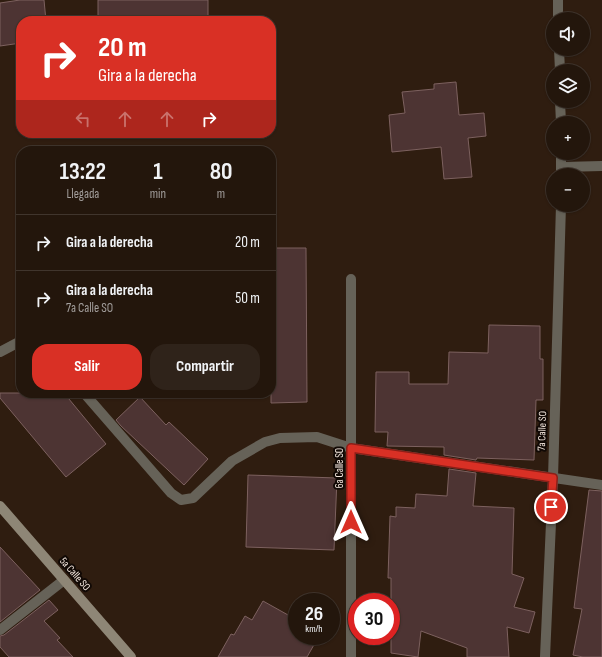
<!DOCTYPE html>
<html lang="es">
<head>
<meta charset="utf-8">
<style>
  body { margin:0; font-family:"Sofia Sans Condensed",sans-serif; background:#2f231a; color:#f1f3f6; height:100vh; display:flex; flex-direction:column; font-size:15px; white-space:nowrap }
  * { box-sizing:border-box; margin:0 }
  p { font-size:13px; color:#a39f9d }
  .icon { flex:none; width:22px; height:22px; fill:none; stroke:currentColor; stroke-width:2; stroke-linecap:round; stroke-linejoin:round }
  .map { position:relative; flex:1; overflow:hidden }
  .details { position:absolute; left:16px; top:146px; width:260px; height:252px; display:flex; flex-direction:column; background:#23160c; border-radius:16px; box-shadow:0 1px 3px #0004,0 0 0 1px #40352d }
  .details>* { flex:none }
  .hud { position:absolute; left:16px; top:16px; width:260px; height:122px; border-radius:16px; box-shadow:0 1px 3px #0004,0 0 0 1px #40352d; background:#d93025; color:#fff; overflow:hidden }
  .fabs { position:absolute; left:546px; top:12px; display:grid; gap:8px }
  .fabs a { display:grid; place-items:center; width:44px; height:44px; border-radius:50%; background:#23160c; box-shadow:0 1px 3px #0004,0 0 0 1px #40352d; font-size:20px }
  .speed { position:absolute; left:288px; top:593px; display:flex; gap:8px; font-size:20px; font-weight:700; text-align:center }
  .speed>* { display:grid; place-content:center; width:52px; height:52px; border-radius:50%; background:#23160c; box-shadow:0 1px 3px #0004,0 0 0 1px #40352d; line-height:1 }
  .speed small { font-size:10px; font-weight:400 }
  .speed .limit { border:6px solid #d22; background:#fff; color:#111 }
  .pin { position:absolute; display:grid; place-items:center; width:34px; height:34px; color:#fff; margin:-17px; border:2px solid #fff; border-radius:50%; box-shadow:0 1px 4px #0007 }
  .me { position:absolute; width:44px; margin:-22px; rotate:0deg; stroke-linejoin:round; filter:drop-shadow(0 0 3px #0008) }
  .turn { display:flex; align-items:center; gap:14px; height:84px; padding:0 16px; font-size:18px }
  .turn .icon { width:52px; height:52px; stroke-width:2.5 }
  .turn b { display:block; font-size:28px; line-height:34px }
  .lanes { display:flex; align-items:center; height:38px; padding:0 16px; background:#0003; justify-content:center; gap:20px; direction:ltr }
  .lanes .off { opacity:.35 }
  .eta { display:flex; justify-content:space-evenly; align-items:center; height:68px; text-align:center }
  .eta b { font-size:24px; font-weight:700; line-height:28px }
  .primary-button { display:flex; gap:8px; margin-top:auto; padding:8px 16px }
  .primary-button a { flex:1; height:46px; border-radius:16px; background:#d93025; color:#fff; font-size:16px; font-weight:700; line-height:46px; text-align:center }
  .primary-button a+a { background:#2f231a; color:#f1f3f6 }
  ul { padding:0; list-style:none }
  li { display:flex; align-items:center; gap:12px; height:56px; padding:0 16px; border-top:1px solid #40352d }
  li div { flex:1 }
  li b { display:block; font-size:15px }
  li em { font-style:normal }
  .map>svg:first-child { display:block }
  .building { fill:#4d3433; stroke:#7d615f }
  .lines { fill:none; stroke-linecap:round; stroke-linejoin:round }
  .lane { stroke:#666258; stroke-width:10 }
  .street { stroke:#666258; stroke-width:10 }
  .secondary { stroke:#8e8676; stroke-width:10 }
  .route-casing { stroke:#8d1f18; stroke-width:10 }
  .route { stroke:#d93025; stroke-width:7 }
  .labels { text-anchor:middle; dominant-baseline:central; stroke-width:4; stroke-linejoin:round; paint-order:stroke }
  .street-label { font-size:11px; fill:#f3e6dd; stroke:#110905 }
</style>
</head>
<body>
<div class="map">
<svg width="602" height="657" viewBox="0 0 602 657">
  <rect width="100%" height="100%" fill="#2f1d10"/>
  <path class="building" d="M20 0H44L46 21H21V43L0 46V3Z
    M98 0H208V21H98Z
    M456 82 459 115 484 113 486 136 468 138 472 177 444 179 441 147 392 152 389 115 405 113 402 92 434 89V84Z
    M271 248H306L307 402 271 403Z
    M489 325 540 326V359H543V400H536L534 460 477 458 476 460 444 455V447L387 446 388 432H375L376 372H409V384H448L449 352 488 353Z
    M0 393H64L106 444 66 477 0 398Z
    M140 397 166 425 169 422 208 459 184 485 121 426 116 420Z
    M449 469 476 473 473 506 514 508 512 574 524 578 514 607 535 612 529 633 507 627 509 657H467V648L421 631 418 657 391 653V578H388L390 516 396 517V507L415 508 416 494 447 496Z
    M248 475 337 478 334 550 246 547Z
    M589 490 602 491V657H583L573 655 582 609 574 608Z
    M0 547 40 590 0 622Z
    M49 600 58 610 44 621 60 638 57 640 73 657H9L0 647V636L4 635Z
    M263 601 297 620V636H319L307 657H218L231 634 234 635 245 616 252 620Z"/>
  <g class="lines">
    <path class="lane" d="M0 352 17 343H21
      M84 393 171 493 181 500 193 498 232 461 265 442 280 438 317 437 351 448
      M0 630 64 580"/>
    <path class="street" d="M558 0V19
      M559 49 560 71
      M560 101 561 123
      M561 153V175
      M562 167 602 166
      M351 279V657
      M351 448 602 485
      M545 657 553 478 561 205"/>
    <path class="secondary" d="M0 506 131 657"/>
  </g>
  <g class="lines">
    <defs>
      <path id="route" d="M351 522V448L553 478 551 507"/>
    </defs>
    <use href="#route" class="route-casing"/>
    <use href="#route" class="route"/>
  </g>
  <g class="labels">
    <g class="street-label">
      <text transform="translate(542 431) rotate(-88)">7a Calle SO</text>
      <text transform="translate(339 468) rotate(-90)">6a Calle SO</text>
      <text transform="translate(75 574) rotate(49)">5a Calle SO</text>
    </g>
  </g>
</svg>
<div class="fabs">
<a><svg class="icon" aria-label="sound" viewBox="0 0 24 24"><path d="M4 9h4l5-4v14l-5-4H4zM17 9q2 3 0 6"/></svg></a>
<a><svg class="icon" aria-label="layers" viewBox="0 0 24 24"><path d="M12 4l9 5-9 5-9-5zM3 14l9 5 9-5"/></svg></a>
<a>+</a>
<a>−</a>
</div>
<div class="speed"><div>26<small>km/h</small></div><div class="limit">30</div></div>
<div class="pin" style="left:551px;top:507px;background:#d93025"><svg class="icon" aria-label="arrive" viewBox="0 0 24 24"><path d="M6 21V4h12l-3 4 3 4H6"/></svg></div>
<svg class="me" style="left:351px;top:522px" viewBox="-20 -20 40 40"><path d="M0-17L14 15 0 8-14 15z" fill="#d93025" stroke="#fff" stroke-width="4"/></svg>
<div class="hud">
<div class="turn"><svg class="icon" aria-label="right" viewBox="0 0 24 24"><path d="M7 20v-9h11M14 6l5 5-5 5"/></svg><div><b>20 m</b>Gira a la derecha</div></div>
<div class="lanes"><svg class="icon off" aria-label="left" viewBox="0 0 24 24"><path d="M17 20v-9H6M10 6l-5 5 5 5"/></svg><svg class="icon off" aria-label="ahead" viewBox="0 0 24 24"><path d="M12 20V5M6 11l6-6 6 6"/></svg><svg class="icon off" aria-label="ahead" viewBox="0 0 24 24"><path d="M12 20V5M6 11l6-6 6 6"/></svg><svg class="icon" aria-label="right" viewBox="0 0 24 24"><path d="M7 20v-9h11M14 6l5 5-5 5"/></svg></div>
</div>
<section class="details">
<div class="eta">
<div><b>13:22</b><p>Llegada</p></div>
<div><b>1</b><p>min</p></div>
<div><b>80</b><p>m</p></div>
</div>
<ul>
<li><svg class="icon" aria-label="right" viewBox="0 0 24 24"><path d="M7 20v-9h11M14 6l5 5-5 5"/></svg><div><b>Gira a la derecha</b></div><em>20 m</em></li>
<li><svg class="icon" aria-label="right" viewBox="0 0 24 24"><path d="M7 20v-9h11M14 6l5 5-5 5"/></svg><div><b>Gira a la derecha</b><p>7a Calle SO</p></div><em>50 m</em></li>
</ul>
<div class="primary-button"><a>Salir</a><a>Compartir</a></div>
</section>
</div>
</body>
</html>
